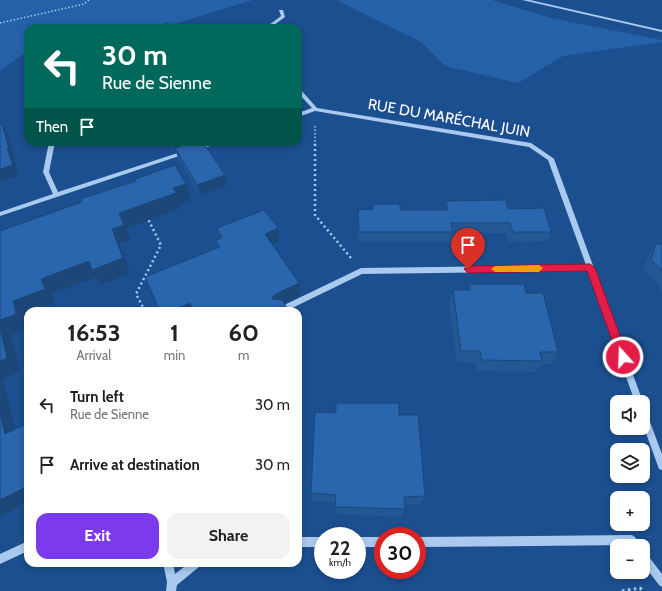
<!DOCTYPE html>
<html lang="en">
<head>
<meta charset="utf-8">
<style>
  body { margin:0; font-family:Cabin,sans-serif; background:#f2f2f2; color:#222; height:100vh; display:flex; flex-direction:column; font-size:15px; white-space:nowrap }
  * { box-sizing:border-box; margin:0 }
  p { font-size:13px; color:#767676 }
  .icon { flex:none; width:22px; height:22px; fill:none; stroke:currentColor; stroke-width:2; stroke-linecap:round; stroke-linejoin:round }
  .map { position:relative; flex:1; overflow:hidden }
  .details { position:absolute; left:24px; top:307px; width:278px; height:260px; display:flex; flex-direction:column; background:#fff; border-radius:12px; box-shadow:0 2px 6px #0003 }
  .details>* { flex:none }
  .top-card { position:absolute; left:24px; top:24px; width:278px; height:122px; border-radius:12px; box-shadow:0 2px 6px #0003; background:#00695c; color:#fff; overflow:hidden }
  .fabs { position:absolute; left:610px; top:395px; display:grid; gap:8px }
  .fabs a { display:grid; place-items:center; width:40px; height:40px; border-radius:8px; background:#fff; box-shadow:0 2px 6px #0003; font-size:20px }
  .speed { position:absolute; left:314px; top:527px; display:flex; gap:8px; font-size:20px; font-weight:700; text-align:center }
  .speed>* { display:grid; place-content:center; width:52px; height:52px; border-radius:50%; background:#fff; box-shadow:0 2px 6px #0003; line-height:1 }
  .speed small { font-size:10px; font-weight:400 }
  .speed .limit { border:6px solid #d22; background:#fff; color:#111 }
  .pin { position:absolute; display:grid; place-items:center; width:34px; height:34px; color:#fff; margin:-41px -17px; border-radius:50% 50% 50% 0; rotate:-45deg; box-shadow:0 0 4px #0007 }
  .pin .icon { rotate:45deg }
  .me { position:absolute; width:44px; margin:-22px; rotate:340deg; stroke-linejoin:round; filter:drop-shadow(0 0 3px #0008) }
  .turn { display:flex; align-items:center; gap:14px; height:84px; padding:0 12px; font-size:18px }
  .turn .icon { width:52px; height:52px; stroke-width:2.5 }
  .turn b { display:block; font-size:28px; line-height:34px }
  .then { display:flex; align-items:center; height:38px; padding:0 12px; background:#0003; gap:8px; font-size:15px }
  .eta { display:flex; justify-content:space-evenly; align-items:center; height:68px; text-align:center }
  .eta b { font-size:24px; font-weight:800; line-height:28px }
  .cta { display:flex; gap:8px; margin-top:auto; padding:8px 12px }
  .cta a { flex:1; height:46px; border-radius:12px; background:#7c3aed; color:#fff; font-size:16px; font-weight:800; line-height:46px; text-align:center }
  .cta a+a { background:#f2f2f2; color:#222 }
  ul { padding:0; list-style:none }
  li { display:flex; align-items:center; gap:12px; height:60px; padding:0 12px }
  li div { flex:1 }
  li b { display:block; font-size:15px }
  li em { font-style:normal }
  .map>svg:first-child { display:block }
  .green { fill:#2461a8 }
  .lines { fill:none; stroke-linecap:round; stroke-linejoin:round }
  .path-far2 { stroke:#a9c9ee; stroke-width:1.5; stroke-dasharray:1.5 2; stroke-linecap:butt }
  .path-far1 { stroke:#a9c9ee; stroke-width:2.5; stroke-dasharray:2 3; stroke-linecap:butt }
  .path { stroke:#a9c9ee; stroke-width:3; stroke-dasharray:2.5 3.5; stroke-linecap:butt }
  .minor { fill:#a9c9ee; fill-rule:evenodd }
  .wall { fill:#245895 }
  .shaded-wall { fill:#1d4779 }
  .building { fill:#2a66ad; stroke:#1d4779 }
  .route { fill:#e11d48; stroke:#92132f }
  .slow { fill:#f59e0b }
  .labels { text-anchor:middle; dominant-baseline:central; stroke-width:4; stroke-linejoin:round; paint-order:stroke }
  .street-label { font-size:15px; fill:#fff; stroke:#1b4f8f }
</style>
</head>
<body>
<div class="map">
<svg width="662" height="591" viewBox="0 0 662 591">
  <rect width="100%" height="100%" fill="#1b4f8f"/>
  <path class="green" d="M0 0H253L161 28H28V51L0 71Z
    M336 0H492L551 18 662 40V42L563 56 518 83 445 66 421 42Z"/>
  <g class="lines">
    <path class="path-far2" d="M0 23 84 4 89 0
      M315 126V145"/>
    <path class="path-far1" d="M315 144V215L351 258
      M145 311 136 294 161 245 148 219"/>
    <path class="path" d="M622 591 640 588 642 590"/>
    <path class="minor" d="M522 0H530L662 30V32Z
      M279 10H283L285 17 270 28H265L281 16Z
      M298 88 300 89 317 108 531 143 553 158 554 159 643 402H635L588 271 362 274 286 311H275L276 309 361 268 586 265 548 160 529 147 315 111 298 117V113L312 108 298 93Z
      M49 142H55L49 172 58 192 184 151 186 150 189 152 188 153 0 216V212L53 194 43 172Z
      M211 142H220L219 143 198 150 195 148 196 147Z
      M643 410 646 411 647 414 662 454V470L659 469 643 425Z
      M632 535 635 537 641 546H631L630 545 417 547V537Z
      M298 537H323V547H298Z
      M357 537H383V547H357Z
      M28 541V551L0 564V554Z
      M643 551 646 553 662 574V587L659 585 643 564Z
      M163 563H173L175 574 189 563H202L200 566 177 585 176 591H166L167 582Z"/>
  </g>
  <path class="wall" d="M169 142H203L227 185 200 195 178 158 176 152H175Z
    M446 201 508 209 551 232 547 241 509 242 506 233H453L451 242H358V210L373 209V204L400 210H444Z
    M217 228 279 241 272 244 300 296 284 303 289 311H160L218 248 216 240 220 239Z
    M656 244H662V294L657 282 643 270 649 254Z
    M469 284 526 293 558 352 551 364H541L535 372 477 371 475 363 457 362 449 303 453 290H467Z
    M336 403 399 415 425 496 421 504 405 505V509L402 517 335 514V502L312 501 311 493 336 413Z"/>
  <path class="shaded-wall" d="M2 124 8 134 15 159H14L19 175 0 181V169L7 149Z
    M172 142H200L175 148 176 152H175Z
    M225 175 227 185 200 195 197 185Z
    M186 184 191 200 179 204 180 208 126 229 131 240 119 244 130 273 101 285 96 277 52 294 55 304 37 311H28V314L25 316 28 328 11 335 20 371 3 379 19 445 5 434 0 413V320L13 301 41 279 89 261 112 229 119 213 173 188Z
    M278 228 279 241 267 247 265 234Z
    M299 283 300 296 275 308 272 299 274 295Z
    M190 303 193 311H171Z
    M28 486V502L0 516V500Z"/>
  <path class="building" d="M171 22 176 28H148Z
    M2 124 9 149H7L13 165 0 169V125Z
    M193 142H203L225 175 197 185 175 148Z
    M175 165 186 184 173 188 176 193 119 213 124 225 112 229 123 258 92 270 89 261 41 279 45 289 13 301 16 314 0 320V231L82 202 80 199 136 181 135 179Z
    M506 200 508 209 544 208 551 232H513L510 223H451L453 232H359L358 210 373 209V204H400V210H448L446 201Z
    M264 210 278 228 265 234 299 283 274 295 272 299 282 300 289 311H194L190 303 171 311H160L145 277 220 247 216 240 222 238 217 228Z
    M656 244H662V270L651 260Z
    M469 284H524L526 293H543L558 352H540L542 361 482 360 480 351H461L453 290H470Z
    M0 328 7 358 0 361Z
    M336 403H399V415H418L425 496 404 497 405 509 335 507 336 495 311 493 315 412 336 413Z
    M0 413 5 434 28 423V486L0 500Z"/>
  <path class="route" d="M590 264 595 268 628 357 623 362 618 357 587 271 468 273 464 269 468 266Z"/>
  <path class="slow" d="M539 265 543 268 539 272H495L491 269 495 266Z"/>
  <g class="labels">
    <g class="street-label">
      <text transform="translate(449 118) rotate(10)">RUE DU MARÉCHAL JUIN</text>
    </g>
  </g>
</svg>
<div class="fabs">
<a><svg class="icon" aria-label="sound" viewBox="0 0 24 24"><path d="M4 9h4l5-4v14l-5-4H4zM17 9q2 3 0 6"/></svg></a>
<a><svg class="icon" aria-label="layers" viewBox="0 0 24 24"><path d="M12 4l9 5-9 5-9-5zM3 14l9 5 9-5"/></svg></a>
<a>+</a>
<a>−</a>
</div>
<div class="speed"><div>22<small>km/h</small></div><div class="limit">30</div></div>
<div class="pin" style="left:468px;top:269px;background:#d93025"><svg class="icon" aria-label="arrive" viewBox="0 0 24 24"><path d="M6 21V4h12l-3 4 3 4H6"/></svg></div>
<svg class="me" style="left:623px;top:357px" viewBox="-20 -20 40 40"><circle r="17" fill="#e11d48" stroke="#fff" stroke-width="3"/><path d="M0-11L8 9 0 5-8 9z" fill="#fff"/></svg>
<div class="top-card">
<div class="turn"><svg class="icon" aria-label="left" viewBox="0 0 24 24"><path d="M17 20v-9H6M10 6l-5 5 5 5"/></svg><div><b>30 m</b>Rue de Sienne</div></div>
<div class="then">Then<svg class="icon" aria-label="arrive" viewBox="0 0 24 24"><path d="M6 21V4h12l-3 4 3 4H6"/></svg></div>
</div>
<section class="details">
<div class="eta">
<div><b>16:53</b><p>Arrival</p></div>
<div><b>1</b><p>min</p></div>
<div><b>60</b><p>m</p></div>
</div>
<ul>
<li><svg class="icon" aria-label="left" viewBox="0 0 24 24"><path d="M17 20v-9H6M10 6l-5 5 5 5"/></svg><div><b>Turn left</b><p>Rue de Sienne</p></div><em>30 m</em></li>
<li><svg class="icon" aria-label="arrive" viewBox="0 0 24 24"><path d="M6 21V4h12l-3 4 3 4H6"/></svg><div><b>Arrive at destination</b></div><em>30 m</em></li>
</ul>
<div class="cta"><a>Exit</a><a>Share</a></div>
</section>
</div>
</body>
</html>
